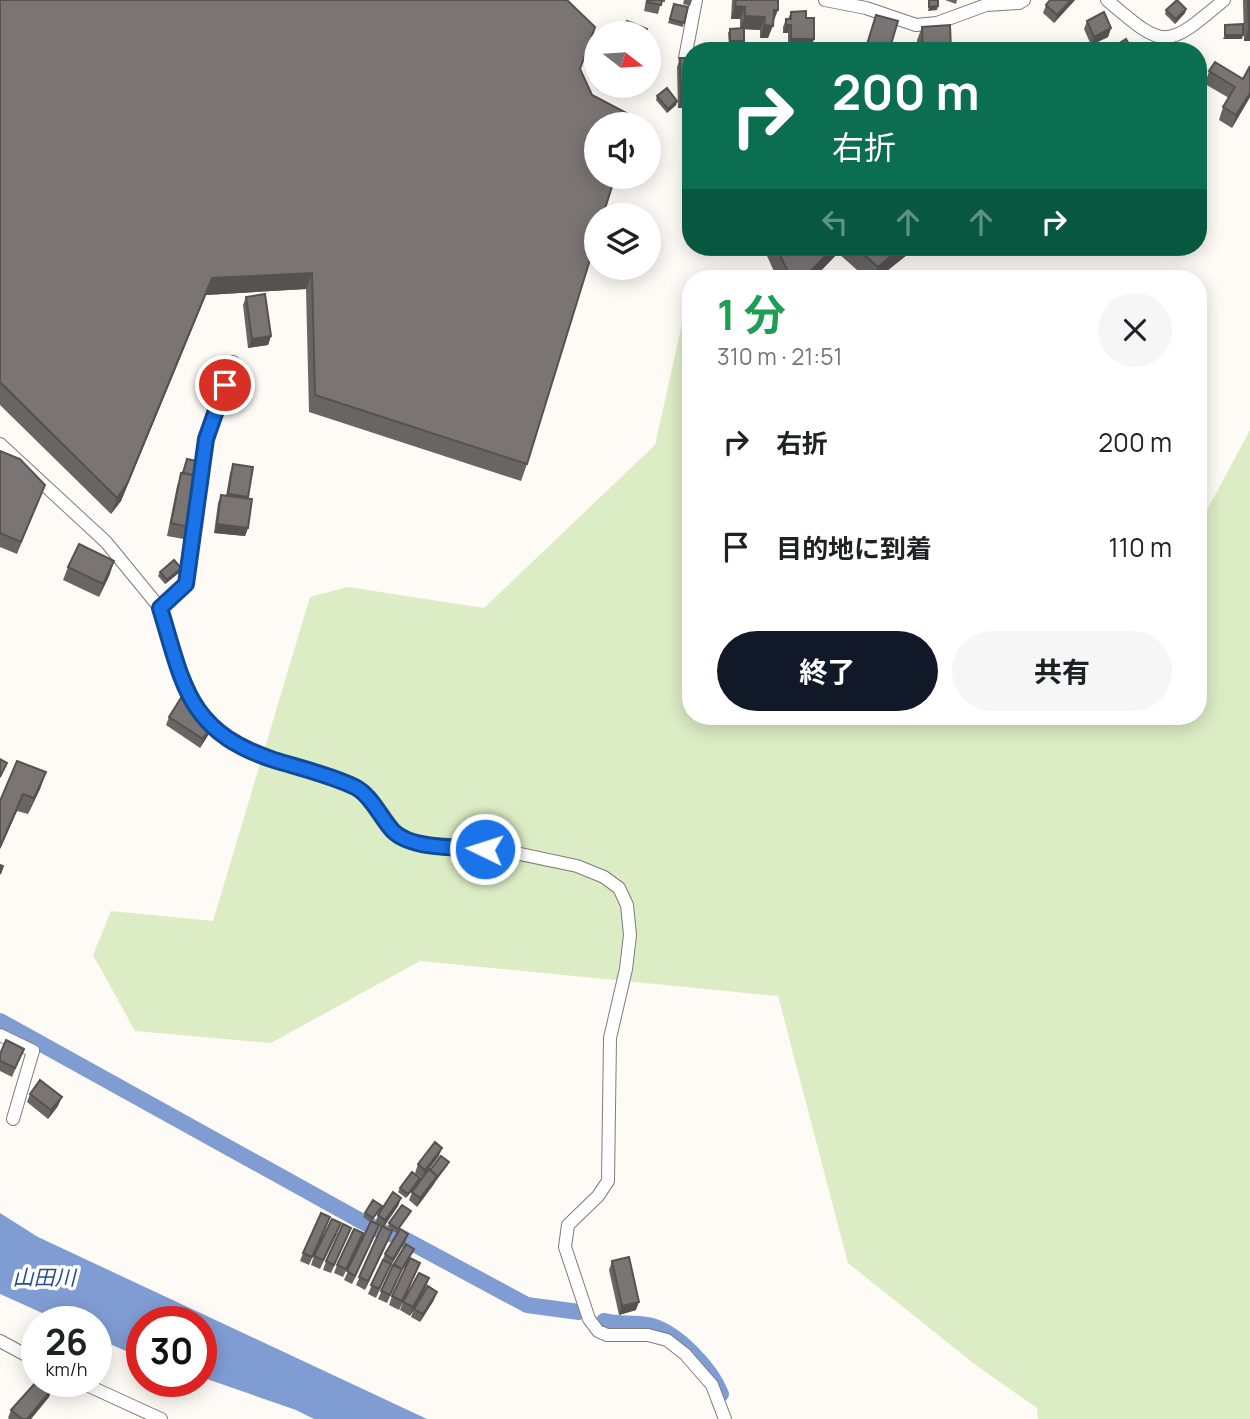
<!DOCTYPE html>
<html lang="ja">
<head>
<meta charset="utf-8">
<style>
  body { margin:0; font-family:Manrope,"Noto Sans JP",sans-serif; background:#f6f6f6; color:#202124; height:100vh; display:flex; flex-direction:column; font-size:26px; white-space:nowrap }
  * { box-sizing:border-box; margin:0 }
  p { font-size:23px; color:#757577 }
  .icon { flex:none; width:38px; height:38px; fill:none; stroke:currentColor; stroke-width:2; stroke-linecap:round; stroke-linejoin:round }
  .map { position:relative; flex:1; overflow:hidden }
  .sheet { position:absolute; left:682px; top:270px; width:525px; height:455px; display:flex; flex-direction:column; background:#fff; border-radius:28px; box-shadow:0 4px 18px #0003 }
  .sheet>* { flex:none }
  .top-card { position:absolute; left:682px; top:42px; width:525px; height:214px; border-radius:28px; box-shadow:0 4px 18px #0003; background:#0b6e4f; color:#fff; overflow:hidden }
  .needle { width:46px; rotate:107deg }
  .fabs { position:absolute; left:584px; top:21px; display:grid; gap:14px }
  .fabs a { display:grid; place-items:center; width:77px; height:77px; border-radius:50%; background:#fff; box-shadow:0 4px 18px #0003; font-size:35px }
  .speed { position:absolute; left:21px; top:1306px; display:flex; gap:14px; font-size:35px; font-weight:700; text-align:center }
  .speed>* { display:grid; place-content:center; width:91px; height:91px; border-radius:50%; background:#fff; box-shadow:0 4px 18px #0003; line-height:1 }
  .speed small { font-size:18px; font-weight:400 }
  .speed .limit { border:10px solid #d22; background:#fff; color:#111 }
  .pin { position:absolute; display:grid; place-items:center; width:60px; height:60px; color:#fff; margin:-30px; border:4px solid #fff; border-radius:50%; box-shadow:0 2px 7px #0007 }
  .me { position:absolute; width:77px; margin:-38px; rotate:274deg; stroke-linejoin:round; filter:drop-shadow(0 0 5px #0008) }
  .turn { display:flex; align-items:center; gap:24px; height:147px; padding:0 35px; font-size:32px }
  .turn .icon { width:91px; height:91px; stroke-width:2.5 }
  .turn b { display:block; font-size:49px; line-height:60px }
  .lanes { display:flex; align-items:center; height:66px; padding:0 35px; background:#0003; justify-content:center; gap:35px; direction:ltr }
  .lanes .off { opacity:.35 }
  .round { display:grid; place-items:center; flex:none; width:74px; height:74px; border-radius:37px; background:#f6f6f6 }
  .headline { display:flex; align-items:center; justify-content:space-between; height:119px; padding:0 35px }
  h1 { font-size:42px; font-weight:700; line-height:52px; color:#1e9e55 }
  .primary-button { display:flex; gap:14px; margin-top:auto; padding:14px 35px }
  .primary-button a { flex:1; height:80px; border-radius:42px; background:#111827; color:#fff; font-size:28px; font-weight:700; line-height:80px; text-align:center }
  .primary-button a+a { background:#f6f6f6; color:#202124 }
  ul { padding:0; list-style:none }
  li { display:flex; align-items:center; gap:21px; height:105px; padding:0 35px }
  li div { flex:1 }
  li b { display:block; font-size:26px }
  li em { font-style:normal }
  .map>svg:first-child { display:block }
  .green { fill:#dcecc4 }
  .water { fill:#809dd3 }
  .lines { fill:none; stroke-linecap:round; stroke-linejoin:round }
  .canal { stroke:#809dd3; stroke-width:16 }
  .street-casing { stroke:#7f7c78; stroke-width:14 }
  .street { stroke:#fff; stroke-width:12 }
  .wall { fill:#696563 }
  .shaded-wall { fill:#555250 }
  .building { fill:#7a7573; stroke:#555250; stroke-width:2 }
  .route-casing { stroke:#114b97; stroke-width:18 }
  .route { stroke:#1a73e8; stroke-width:12 }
  .labels { text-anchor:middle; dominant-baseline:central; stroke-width:7; stroke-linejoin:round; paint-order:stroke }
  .water-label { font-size:21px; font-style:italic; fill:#2a4b8d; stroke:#fff }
</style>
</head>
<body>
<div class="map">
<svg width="1250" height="1419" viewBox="0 0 1250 1419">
  <rect width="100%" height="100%" fill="#fefbf7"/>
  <path class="green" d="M682 324 691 343V716H1199V525L1250 430V1419H1038L1037 1408 977 1366 848 1263 778 996 420 961 271 1043 135 1031 93 955 111 911 213 921 310 597 348 587 484 608 655 445Z"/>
  <path class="water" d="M0 1213 38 1237 427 1419H314L296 1410 201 1377V1321H142V1358L96 1338V1321H60L0 1294Z"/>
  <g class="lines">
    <path class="canal" d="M0 1021 361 1221 385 1233 397 1235 527 1305 579 1312
      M604 1321C618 1325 633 1322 647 1325 675 1330 711 1368 721 1394"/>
    <defs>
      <path id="street" d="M825 0 866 8 916 25 937 23 986 5 1019 3 1024 0
        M1107 0C1165 50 1166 49 1224 0
        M685 58 696 0
        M0 444 106 542 160 608 184 687 200 713 217 732 237 745 266 757 358 788 394 833 407 841 425 845 501 850 577 866 604 877 619 888 627 905 630 935 626 969 610 1038 608 1181 598 1196 568 1225 565 1247 589 1319 598 1331 607 1335H648L667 1340 685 1354 712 1385 725 1419
        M160 608 186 584 206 439 233 362
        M0 1035 33 1051 13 1119
        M0 1341 37 1361
        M78 1381 161 1419"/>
    </defs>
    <use href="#street" class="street-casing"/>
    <use href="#street" class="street"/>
  </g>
  <path class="wall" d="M0 0 580 70 527 464 521 481 309 412 306 289 206 295 121 501 111 514 0 405Z
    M646 0H665V2H661L658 14 644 11Z
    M684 0H692L690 6 683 4Z
    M732 0H778L768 38H760V30L744 29 743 45 729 46 728 33 730 29 740 28V19H731Z
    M945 0H957L956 4Z
    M1050 0H1075L1054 23 1043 13 1046 5Z
    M1243 0H1250V41H1244Z
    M674 4 684 23 683 27 668 23Z
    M1186 9 1185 13 1175 24 1165 14 1166 10Z
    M791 12 806 18 814 39 811 47H788V33H783V27L786 19H788Z
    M1087 21 1111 28 1108 37 1091 45 1084 29Z
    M922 27 951 51H918L917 40Z
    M680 58 691 107 678 108 677 67Z
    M1250 66V97L1232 128 1219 120 1223 107 1229 98 1205 84 1209 71 1243 79Z
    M657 96 677 101 676 105 667 113 656 100Z
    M763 247H917L878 278H866L838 253 814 278H777Z
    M246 297 271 336 268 345 248 348 243 305Z
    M0 451 45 485 17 554 0 547Z
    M187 459 198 476 193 528 189 540 167 536 177 486Z
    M233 464 253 467 248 498V528L245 536 214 533 218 503 221 495 226 496 230 473Z
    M68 567 110 574 99 597 63 580Z
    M160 572H180L165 584 158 576Z
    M169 717 215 720 212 729 200 748 166 725Z
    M46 772 40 789 28 814 17 811 0 849V801Z
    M24 1049 12 1077 0 1071V1054Z
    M30 1094 58 1106 48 1119 27 1102Z
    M439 1156 422 1178 415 1173 418 1164Z
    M449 1162 447 1166 417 1207 409 1200 412 1192Z
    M420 1178 419 1182 406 1198 398 1192 400 1188Z
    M401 1198 398 1206 384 1227 389 1239 365 1290 356 1285 381 1228 379 1226 352 1284 344 1280 370 1222 363 1217 365 1213 382 1206 372 1221 375 1223 378 1215Z
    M411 1211 409 1215 396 1233 388 1227 389 1223Z
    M327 1226 309 1265 300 1261 303 1253Z
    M338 1232 320 1269 311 1265 314 1256Z
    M348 1236 331 1273 323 1270 326 1261Z
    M360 1242 343 1277 334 1273 337 1265Z
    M405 1242 390 1267 376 1298 368 1294 385 1254Z
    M406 1244 414 1249 401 1272 387 1303 378 1299 393 1265Z
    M612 1261 636 1310 619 1315 609 1270Z
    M420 1263 399 1310 389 1305 392 1296Z
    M429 1278 426 1287 416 1306 434 1300 420 1322 411 1317 413 1311 410 1316 400 1310 403 1302Z
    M52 1389 49 1397 31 1419H9L8 1418 11 1410Z"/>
  <path class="shaded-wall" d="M1071 0H1075L1054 23 1057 15Z
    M735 6 745 7 740 19H731Z
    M938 6 937 10 928 11 929 7Z
    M1186 9 1185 13 1175 24 1176 19Z
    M774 10H778L773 23Z
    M745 16 765 17 760 30 740 29Z
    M764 25 773 26 768 38H760Z
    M786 25H791L788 33H783Z
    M1111 28 1108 37 1091 45 1094 37Z
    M1250 28V41H1244L1249 29Z
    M1225 35H1243L1242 39H1223Z
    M791 39H814L811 47H788Z
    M730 41H744L743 45 729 46Z
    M1250 93V97L1232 128 1236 115Z
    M681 99H691V107L678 108Z
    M677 101 676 105 667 113 668 109Z
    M834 247H840L838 253 814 278H804Z
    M902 247H917L878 278H873L878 267Z
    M312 273 306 289 206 295 121 501 111 514 117 498 212 278Z
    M271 336 268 345 248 348 252 339Z
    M217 524 248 528 245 536 214 533Z
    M114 561 110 574 99 597 103 584Z
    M181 568 180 572 165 584 167 580Z
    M215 720 212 729 200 748 203 739Z
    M46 772 40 789 28 814 34 798Z
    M23 794 17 811 0 849V847Z
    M62 1097 58 1106 48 1119 51 1110Z
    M442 1148 439 1156 422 1178 425 1170Z
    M449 1162 447 1166 435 1181 437 1177Z
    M437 1176 434 1184 417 1207 420 1198Z
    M420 1178 419 1182 406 1198 408 1194Z
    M401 1198 398 1206 382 1228 385 1220Z
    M379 1225 376 1233 352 1284 355 1276Z
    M392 1231 389 1239 365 1290 368 1281Z
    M408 1234 405 1242 390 1267 393 1259Z
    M420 1263 417 1271 399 1310 402 1301Z
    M429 1278 426 1287 410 1316 413 1307Z
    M437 1292 434 1300 420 1322 423 1314Z
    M639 1302 636 1310 619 1315 622 1306Z
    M52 1389 49 1397 31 1419H27Z"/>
  <path class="building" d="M0 0H567L595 27 580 69 592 95 634 117 631 124H597V177H615L603 215H597V237L527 464 315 395 312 273 212 278 127 484 117 498 0 382Z
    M648 0H662L661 5 647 2Z
    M736 0H778V10H774L773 26 764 25 765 17 745 16V7L735 6Z
    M929 0H938V6L929 7Z
    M1050 0H1071L1057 15 1046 5Z
    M1177 0 1186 9 1176 19 1166 10Z
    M1248 0H1250V28L1249 29Z
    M674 4 688 7 684 23 670 19Z
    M806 11V18H814V39H791V25H786V19H791V12Z
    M1104 12 1111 28 1094 37 1087 21Z
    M876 15 898 21 889 51H865Z
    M627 21 647 29 645 33H622Z
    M1243 24V35H1225V25Z
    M950 25 951 51H923L922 27Z
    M744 28V41H730V29Z
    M1126 39 1133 51H1114L1112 48Z
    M680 58H691V99H681Z
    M1215 62 1243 79 1250 66V93L1236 115 1223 107 1235 87 1209 71Z
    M667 88 677 101 668 109 657 96Z
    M776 247H834L804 278H791Z
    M855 247H902L878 267Z
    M265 294 271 336 252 339 246 297Z
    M0 451 20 459 45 485 21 542 0 533Z
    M187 459 202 462 198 476 183 473Z
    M233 464 253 467 248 497 228 494Z
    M181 473 203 477 193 528 171 523Z
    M221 495 252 499 248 528 217 524Z
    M79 544 114 561 103 584 68 567Z
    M174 560 181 568 167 580 160 572Z
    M181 698 215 720 203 739 169 717Z
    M0 759 7 763 0 777Z
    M17 761 46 772 34 798 23 794 0 847V801Z
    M0 865 3 866 0 874Z
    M6 1040 24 1049 15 1068 0 1061V1054Z
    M40 1080 62 1097 51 1110 30 1094Z
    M435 1142 442 1148 425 1170 418 1164Z
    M441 1156 449 1162 437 1177V1176L430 1170Z
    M429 1169 437 1176 420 1198 412 1192Z
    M412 1172 420 1178 408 1194 400 1188Z
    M393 1192 401 1198 385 1220 378 1215Z
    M373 1200 382 1206 373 1218 365 1213Z
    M402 1205 411 1211 398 1229 389 1223Z
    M321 1213 330 1217 312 1257 303 1253Z
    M332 1219 341 1223 323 1260 314 1256Z
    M371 1221 379 1225 355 1276 347 1271Z
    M343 1224 351 1228 334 1265 326 1261Z
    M382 1226 392 1231 368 1281 359 1277Z
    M354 1229 363 1233 346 1269 337 1265Z
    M400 1229 408 1234 393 1259 385 1254Z
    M406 1244 414 1249 402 1269 394 1264Z
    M629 1257 639 1302 622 1306 612 1261Z
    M410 1258 420 1263 402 1301 392 1296Z
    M383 1260 391 1264 379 1289 371 1285Z
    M393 1265 402 1269 390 1295 381 1291Z
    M419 1273 429 1278 413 1307 403 1302Z
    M428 1286 437 1292 423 1314 414 1309Z
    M37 1381H43L52 1389 27 1419H22L11 1410Z"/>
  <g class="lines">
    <defs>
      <path id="route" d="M225 385 206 439 186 584 160 608C184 686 187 731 274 760 300 768 330 775 355 787 371 795 381 818 393 831 412 850 459 847 485 849"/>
    </defs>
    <use href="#route" class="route-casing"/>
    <use href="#route" class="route"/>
  </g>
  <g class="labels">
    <g class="water-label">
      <text x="44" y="1277">山田川</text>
    </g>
  </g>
</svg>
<div class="fabs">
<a><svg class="needle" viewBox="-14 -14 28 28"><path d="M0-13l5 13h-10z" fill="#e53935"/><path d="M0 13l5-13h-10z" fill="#757577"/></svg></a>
<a><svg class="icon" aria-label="sound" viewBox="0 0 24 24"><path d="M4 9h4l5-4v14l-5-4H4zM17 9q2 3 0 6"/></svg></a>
<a><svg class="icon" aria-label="layers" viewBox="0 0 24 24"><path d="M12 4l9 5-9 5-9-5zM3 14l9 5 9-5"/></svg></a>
</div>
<div class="speed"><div>26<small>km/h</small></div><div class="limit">30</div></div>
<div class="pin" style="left:225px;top:385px;background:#d93025"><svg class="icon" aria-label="arrive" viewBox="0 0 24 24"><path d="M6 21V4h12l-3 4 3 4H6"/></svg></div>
<svg class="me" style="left:485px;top:849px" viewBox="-20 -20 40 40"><circle r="17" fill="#1a73e8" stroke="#fff" stroke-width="3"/><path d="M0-11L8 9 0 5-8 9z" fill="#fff"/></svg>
<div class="top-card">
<div class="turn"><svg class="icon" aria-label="right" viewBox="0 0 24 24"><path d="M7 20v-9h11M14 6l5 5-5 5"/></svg><div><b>200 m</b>右折</div></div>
<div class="lanes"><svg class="icon off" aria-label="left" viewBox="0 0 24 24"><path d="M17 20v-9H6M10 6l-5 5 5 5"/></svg><svg class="icon off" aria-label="ahead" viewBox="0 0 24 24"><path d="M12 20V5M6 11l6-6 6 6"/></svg><svg class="icon off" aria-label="ahead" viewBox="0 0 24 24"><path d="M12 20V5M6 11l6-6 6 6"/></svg><svg class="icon" aria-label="right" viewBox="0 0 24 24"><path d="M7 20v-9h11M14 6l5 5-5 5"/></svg></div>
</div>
<section class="sheet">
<div class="headline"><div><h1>1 分</h1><p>310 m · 21:51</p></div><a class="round"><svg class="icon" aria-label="close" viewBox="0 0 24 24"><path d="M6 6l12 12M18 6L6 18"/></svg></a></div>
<ul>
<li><svg class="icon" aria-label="right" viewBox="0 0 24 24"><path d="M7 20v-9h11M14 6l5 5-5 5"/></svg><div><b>右折</b></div><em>200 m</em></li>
<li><svg class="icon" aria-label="arrive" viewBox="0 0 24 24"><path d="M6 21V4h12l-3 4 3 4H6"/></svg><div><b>目的地に到着</b></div><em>110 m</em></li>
</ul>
<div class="primary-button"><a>終了</a><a>共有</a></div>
</section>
</div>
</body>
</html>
